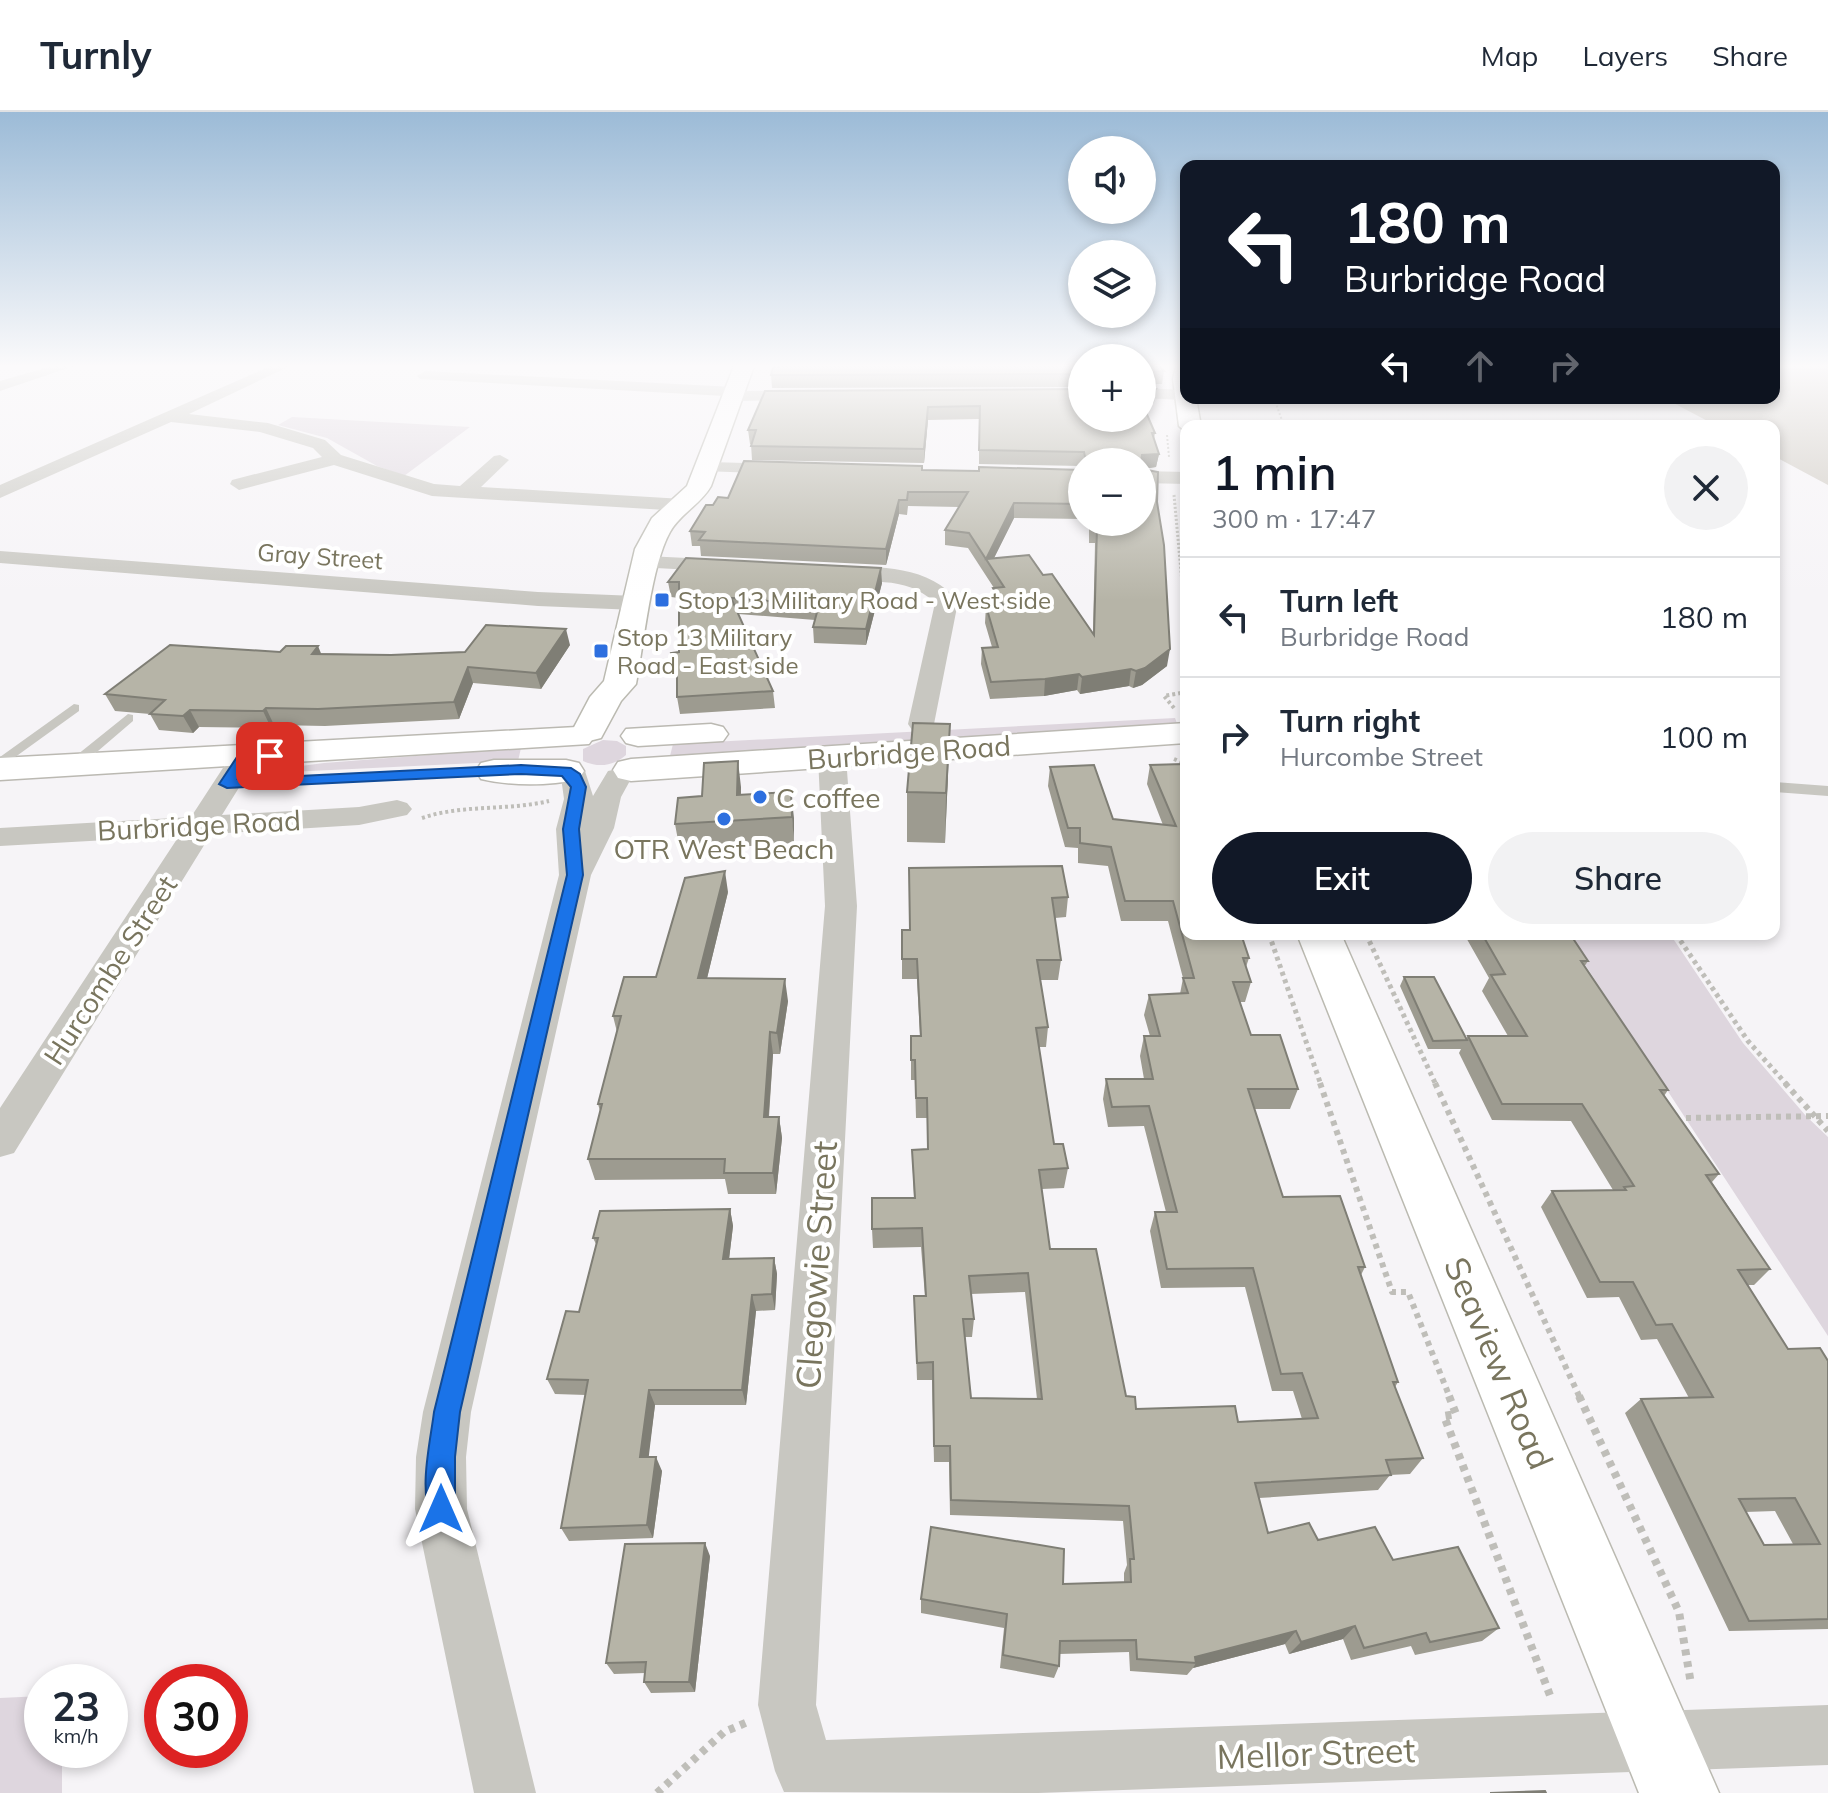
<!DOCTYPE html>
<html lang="en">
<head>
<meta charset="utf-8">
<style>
  body { margin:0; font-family:Mulish,sans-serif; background:#f2f2f3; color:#1f2937; height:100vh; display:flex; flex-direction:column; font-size:30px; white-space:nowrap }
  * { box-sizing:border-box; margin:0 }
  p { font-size:26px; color:#747a83 }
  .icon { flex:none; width:44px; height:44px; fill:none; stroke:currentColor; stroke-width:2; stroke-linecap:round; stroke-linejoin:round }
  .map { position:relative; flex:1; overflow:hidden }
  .panel { position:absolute; left:1180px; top:308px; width:600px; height:520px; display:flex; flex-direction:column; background:#fff; border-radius:16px; box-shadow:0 4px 12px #0003 }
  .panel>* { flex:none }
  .guide { position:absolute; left:1180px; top:48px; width:600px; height:244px; border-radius:16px; box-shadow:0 4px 12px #0003; background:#111827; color:#fff; overflow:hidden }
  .buttons { position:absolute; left:1068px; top:24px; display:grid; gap:16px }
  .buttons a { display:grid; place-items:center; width:88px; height:88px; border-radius:50%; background:#fff; box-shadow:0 4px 12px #0003; font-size:40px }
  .speed { position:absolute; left:24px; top:1552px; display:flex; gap:16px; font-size:40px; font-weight:700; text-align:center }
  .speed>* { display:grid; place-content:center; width:104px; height:104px; border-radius:50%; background:#fff; box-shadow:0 4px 12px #0003; line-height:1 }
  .speed small { font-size:20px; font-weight:400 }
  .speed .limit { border:12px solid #d22; background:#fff; color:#111 }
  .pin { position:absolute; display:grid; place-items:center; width:68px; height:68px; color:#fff; margin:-34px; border-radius:16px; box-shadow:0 4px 12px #0006 }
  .me { position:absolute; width:88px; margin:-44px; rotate:0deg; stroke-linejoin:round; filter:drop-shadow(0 0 6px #0008) }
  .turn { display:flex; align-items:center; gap:28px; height:168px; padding:0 32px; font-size:36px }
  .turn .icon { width:104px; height:104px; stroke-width:2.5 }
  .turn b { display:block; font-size:56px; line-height:68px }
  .lanes { display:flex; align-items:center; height:76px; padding:0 32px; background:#0003; justify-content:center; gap:40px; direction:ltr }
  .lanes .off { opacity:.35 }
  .round { display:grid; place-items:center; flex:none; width:84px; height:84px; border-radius:42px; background:#f2f2f3 }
  .overview { display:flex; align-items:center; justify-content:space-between; height:136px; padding:0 32px }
  h1 { font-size:48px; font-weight:600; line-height:60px; color:#111827 }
  .button { display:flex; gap:16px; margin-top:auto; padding:16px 32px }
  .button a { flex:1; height:92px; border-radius:48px; background:#111827; color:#fff; font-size:32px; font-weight:600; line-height:92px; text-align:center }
  .button a+a { background:#f2f2f3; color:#1f2937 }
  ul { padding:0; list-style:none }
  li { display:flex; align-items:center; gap:24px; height:120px; padding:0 32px; border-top:2px solid #e0e1e3 }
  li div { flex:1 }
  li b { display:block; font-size:30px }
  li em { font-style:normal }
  header { display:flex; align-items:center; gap:48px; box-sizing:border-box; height:112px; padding:0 40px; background:#fff; border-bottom:2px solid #e0e1e3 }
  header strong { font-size:38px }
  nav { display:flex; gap:44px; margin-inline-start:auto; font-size:28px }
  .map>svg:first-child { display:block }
  .green { fill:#ded6de }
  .water { fill:#cbc6bd }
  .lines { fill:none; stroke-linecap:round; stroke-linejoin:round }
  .secondary-casing { stroke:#bbbab1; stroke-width:3 }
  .primary-casing { stroke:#bbb9b2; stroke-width:3 }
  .path-far5 { stroke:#bfbeb9; stroke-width:2; stroke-dasharray:2 2; stroke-linecap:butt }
  .path-far4 { stroke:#bfbeb9; stroke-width:3; stroke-dasharray:2 2; stroke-linecap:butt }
  .path-far3 { stroke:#bfbeb9; stroke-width:4; stroke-dasharray:3 3; stroke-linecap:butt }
  .path-far2 { stroke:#bfbeb9; stroke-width:5; stroke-dasharray:4 4; stroke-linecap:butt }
  .path-far1 { stroke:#bfbeb9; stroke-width:6; stroke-dasharray:5 5; stroke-linecap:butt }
  .path { stroke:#bfbeb9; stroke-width:8; stroke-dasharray:6 6; stroke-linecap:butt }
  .lane { fill:#c8c7c1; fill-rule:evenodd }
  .street { fill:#c8c7c1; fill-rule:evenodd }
  .secondary { fill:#fff; fill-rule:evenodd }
  .primary { fill:#fff; fill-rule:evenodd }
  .wall { fill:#9d9b90; fill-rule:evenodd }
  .shaded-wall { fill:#7f7e75 }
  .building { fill:#b6b4a7; stroke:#7f7e75; stroke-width:2; fill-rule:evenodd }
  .route { fill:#1a73e8; stroke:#114b97; stroke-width:2 }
  .poi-dot { fill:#2d6fdf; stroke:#fff; stroke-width:3 }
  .labels { text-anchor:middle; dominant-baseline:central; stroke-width:8; stroke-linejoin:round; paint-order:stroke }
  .far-street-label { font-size:24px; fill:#79755e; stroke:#fff }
  .far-poi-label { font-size:24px; fill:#79755e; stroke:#fff; text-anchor:start }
  .street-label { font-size:28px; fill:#79755e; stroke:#fff }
  .poi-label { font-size:28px; fill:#79755e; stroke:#fff; text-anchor:start }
  .near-street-label { font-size:34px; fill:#79755e; stroke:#fff }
</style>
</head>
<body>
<header>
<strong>Turnly</strong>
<nav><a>Map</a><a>Layers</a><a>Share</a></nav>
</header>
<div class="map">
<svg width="1828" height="1681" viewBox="0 0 1828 1681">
  <rect width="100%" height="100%" fill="#f6f4f7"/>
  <path class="green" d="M292 305 470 315 404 364 377 354 327 326 278 313Z
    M1175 606 1179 617 669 648 673 632Z
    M603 628 617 629 626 634V643C614 654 598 656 583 649V637Z
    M521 636 518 649 269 661 270 658 324 651Z
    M1565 822H1670L1743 931 1806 1004 1828 1025V1224Z
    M42 1584V1638H62V1681H0V1586Z"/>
  <path class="water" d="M1774 254H1828V373L1774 344V314H1717L1664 286H1774Z"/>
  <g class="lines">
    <defs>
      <path id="secondary" d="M734 254H754L711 374C701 392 680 402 670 420 651 454 644 531 636 572L621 589 601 626 589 629 577 626 572 619 590 585 604 569 635 437 652 406 687 374Z
        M1176 254H1186V286H1196L1201 314H1186V320L1179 314 1173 267Z
        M1297 822H1341L1719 1681H1639Z"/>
      <path id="primary" d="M1186 611V631L631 669 618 666 613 658 618 650 631 647Z
        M711 612 723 615 728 622 723 629 638 634 626 631 621 624 626 617Z
        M577 615 589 618 594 625 589 632 0 668V646Z
        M494 648H566L579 651 584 659 579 667C550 674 510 674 481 667L476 659 481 651Z"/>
    </defs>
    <use href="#secondary" class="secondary-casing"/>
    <use href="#primary" class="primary-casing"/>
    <path class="path-far5" d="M1274 286 1284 314
      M1167 323 1169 345"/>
    <path class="path-far4" d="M1174 383 1186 514"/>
    <path class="path-far3" d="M1174 596 1164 584 1186 580
      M1174 647 1186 652
      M422 706C463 692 507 699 549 689"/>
    <path class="path-far2" d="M1269 822 1321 973
      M1366 822 1436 973
      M1676 822 1748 929 1787 973"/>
    <path class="path-far1" d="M1320 971 1392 1180H1408L1450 1286
      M1435 971 1580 1286
      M1785 971 1828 1019
      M1686 1006 1828 1004"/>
    <path class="path" d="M1449 1284 1456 1302 1444 1304 1551 1586
      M1579 1284 1679 1500 1691 1572
      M657 1681 724 1620 750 1609"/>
    <path class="lane" d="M74 592 79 593V599L0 656V645Z
      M128 602 133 603V609L77 657H67V651Z
      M1774 670 1828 674V684L1774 680Z"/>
    <path class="street" d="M52 254H74L0 279V269Z
      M271 254H290L189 302 268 311 325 328 341 343 434 372 460 374 494 344 500 343 509 348 481 375 683 387 693 393 683 399 432 384 334 353 239 378 230 372 232 368 322 345 313 336 260 320 171 310 0 386V373Z
      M425 259 734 275 741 279 809 278 817 283 809 288 733 289 725 284 420 267 417 264Z
      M1142 276 1184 278 1186 286H1190L1184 288 1142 286Z
      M709 350 786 352 795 357 786 362 703 359 700 355Z
      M1142 359 1186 360V372L1142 371Z
      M0 439 538 480 636 484 644 486 647 491 644 496 636 498 538 494 0 451Z
      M646 444 728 448 739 454 728 460 638 455 635 450Z
      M837 454C878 455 931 453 958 490L934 612 930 618H912L908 612 935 491C905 461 866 474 829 465L826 460Z
      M244 637 254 639 258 645 222 703 359 695 397 688 407 691 412 697 407 703 359 713 211 722 14 1041 0 1045V996L179 724 0 734V716L191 705 234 639Z
      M832 637 842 639 846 645 857 794 816 1593 826 1628 1828 1593V1653L1038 1681 784 1680 775 1659 758 1593 825 794 818 645 822 639Z
      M575 657 585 659 593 684 608 659 618 657 628 659 632 665 621 685 614 716 591 763 471 1300 466 1345 467 1397 536 1681H474L415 1397 416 1345 423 1300 559 763 556 717 564 687 561 665 565 659Z"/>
    <use href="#secondary" class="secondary"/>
    <use href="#primary" class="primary"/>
  </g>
  <path class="wall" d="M1082 254V275L772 276 771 263 778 255Z
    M1142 254 1164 259 1162 272H1147Z
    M1142 275 1156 277 1154 290 1145 299 1155 321 1154 327 1159 342 1156 355 1142 357V350H1082V354L979 352V307L928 308 924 351 752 348 751 332H750L748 318 765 279 1082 277Z
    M922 358 979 359 1082 358V407L1014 406 994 446 1043 463 1093 521 1095 431H1089V410H1142L1157 390 1167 554 1142 573 1133 576 1129 574 1080 582 1077 578 1044 584 990 587 981 552 982 536 992 535 985 511 986 494H993L992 492 994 476 968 436 945 433V418L959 395 908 394 907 403 899 402 886 453 701 444 700 434H692L690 419 713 393 728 386Z
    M668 470 882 471 866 533 814 531 813 515 815 508 738 502 773 579 775 596 680 602 677 585V570L671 541 679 540V486L671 485Z
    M570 533 541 577 473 571 459 607 325 614 274 613 271 616 199 615 193 621 159 618 150 602 115 599 105 582 280 540 391 543 465 540Z
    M1183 652 1186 822 1249 846 1246 855 1251 870 1245 890H1240L1251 923 1298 977 1290 997H1254L1283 1085 1365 1155 1361 1163 1398 1270 1395 1275 1423 1346 1410 1362 1390 1363 1378 1378 1259 1386 1268 1421 1318 1428 1393 1448 1499 1516 1482 1529 1415 1543 1411 1534 1351 1548 1343 1527 1289 1542 1285 1532 1193 1556 1187 1563 1130 1559 1129 1540 1059 1542V1554L1054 1566 1000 1556 1004 1516 921 1501V1487L1063 1472 1124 1470V1461L1127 1453 1123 1409 950 1403 949 1350H934L932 1268H917L914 1184H925L921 1135 873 1136 872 1117 914 1086 912 1038 927 1037V1006H916L915 968H911V924H920L917 867H902V818H910L909 756 1068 785 1066 805 1055 806 1061 848 1058 868H1040L1048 915 1046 935H1039L1054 1032 1068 1056 1064 1076 1042 1077 1050 1137 1126 1284 1136 1297 1238 1310 1302 1307 1293 1279H1272L1245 1175 1161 1176 1150 1119 1155 1100H1166L1144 1014 1108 1015 1103 987 1106 967H1144L1140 944 1144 924H1150L1144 903 1149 883 1180 882 1183 866 1168 809H1121L1108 754 1078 751V736L1065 735 1048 674 1050 655 1113 707 1163 713 1147 672 1150 653ZM1025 1180 1037 1287 971 1286 965 1225H972L974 1207 971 1182Z
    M948 662 945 731 907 730V680Z
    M741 675V683L791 680 794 731 680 739 675 712 702 684Z
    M728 780 707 866 788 889 780 942H773L769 1005H779L782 1026 776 1082H728L725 1067 595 1068 588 1047 600 999 598 992 617 920 613 904 656 865Z
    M1464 822H1570L1588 849 1584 855 1668 978 1664 984 1719 1062 1712 1070 1770 1157 1754 1173H1748L1788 1237 1828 1249V1517L1729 1519 1625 1301 1641 1287 1689 1286 1657 1227 1641 1228 1619 1185 1587 1186 1541 1095 1552 1079 1613 1078 1571 1009 1492 1008 1459 941 1461 937H1428L1400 874 1404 865 1466 927 1468 924H1508L1482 879 1489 866ZM1775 1399 1793 1432 1764 1433 1745 1400Z
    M730 1097 733 1114 729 1147 774 1146 777 1162 775 1198 756 1199 746 1293H655L648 1345 662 1359 653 1426 569 1429 561 1416 586 1283 555 1282 547 1267 579 1200 596 1132 593 1126Z
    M710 1444 695 1580 651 1581 644 1570 645 1561 614 1562 606 1551Z"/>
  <path class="shaded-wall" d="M1149 260 1147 272 1142 275V263Z
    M1156 277 1154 290 1142 302V291Z
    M928 295V308L924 351V337Z
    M1159 342 1156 355 1142 357V343Z
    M899 388V402L886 453V437Z
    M1014 391V406L990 454 986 448Z
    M881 456 882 471 866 533V517Z
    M566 517 570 533 541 577 536 561Z
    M318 534 325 551 312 542Z
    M1170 537 1167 554 1142 573 1133 576 1136 559Z
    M468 555 473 571 459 607 454 590Z
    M1131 557 1129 574 1080 582 1082 565Z
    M1079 562 1077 578 1044 584 1045 567Z
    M266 596 274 613 271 616 263 599Z
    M190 598 199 615 193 621 183 604Z
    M950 612 948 662 945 731 946 681Z
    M738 649 741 675 740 709 737 683Z
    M791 680 794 706V731L792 705Z
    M725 759 728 780 702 887 698 866Z
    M785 867 788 889 780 942 777 921Z
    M770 920 773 942 767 1026 764 1005Z
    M779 1005 782 1026 776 1082 773 1061Z
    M730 1097 733 1114 727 1164 723 1147Z
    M774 1146 777 1162 775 1198 772 1182Z
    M752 1183 756 1199 746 1293 742 1278Z
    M649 1278 655 1293 647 1359 640 1345Z
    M656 1345 662 1359 653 1426 647 1413Z
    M705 1431 710 1444 695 1580 689 1570Z
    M1355 1514 1343 1527 1289 1542 1301 1530Z
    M1296 1519 1285 1532 1193 1556 1196 1551 1195 1545Z"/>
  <path class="building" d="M778 254H1082V262L771 263 773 255H778Z
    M1142 254H1159L1164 259 1149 260 1142 263Z
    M1142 275 1156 277 1142 291Z
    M1082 277V306H1142V291L1155 321H1152L1159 342 1142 343 1141 350H1086L1084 340 979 338 980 294 928 295 924 337 751 334 756 318H748L765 279Z
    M744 349 922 354V358L979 359V355L1082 358V392L1014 391 986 447 1029 443 1043 463 1052 462 1094 523 1097 416H1091V410H1142V357L1158 360 1157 390 1164 433 1170 537 1145 556 1136 559 1131 557 1082 565 1079 562 1045 567 991 570 982 536 998 535 986 494 1003 493 993 476 1004 475 969 421 945 418 968 380H908L907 388H899L886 437 699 428 705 420 690 419 706 393H713L718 385 728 386Z
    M686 446 881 456 866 517 813 515 819 493 731 486 773 579 677 585V564L671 541 679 540V470H668Z
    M486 513 566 517 536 561 468 555 454 590 318 597 266 596 263 599 190 598 183 604 150 602 165 588 105 582 170 533 280 540 286 534H318L312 542 391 543 465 540Z
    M913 611 950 612 946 681 907 680Z
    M738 649 737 683 791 680 792 705 675 712 678 686 702 684 704 651Z
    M1183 652 1186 658V822H1241L1249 846H1243L1251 870H1233L1251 923H1280L1298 977H1248L1283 1085 1340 1084 1365 1155H1358L1398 1270H1393L1423 1346 1386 1348 1391 1363 1255 1371 1268 1421 1309 1411 1318 1428 1375 1415 1393 1448 1458 1435 1499 1516 1430 1530 1426 1521 1364 1536 1355 1514 1301 1530 1296 1519 1195 1545 1196 1551 1137 1547 1136 1528 1060 1529 1059 1554 1003 1543 1007 1502 921 1487 931 1415 1064 1437 1063 1472 1131 1470 1130 1447H1134L1129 1394 951 1388 950 1334H934L933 1250 917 1251 914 1184H926L922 1116 872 1117V1086H915L912 1038 928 1037 927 986H916L915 948H911V924H921L917 847H902V818H910L909 756 1062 754 1068 785 1052 786 1061 848H1037L1048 915 1036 916 1054 1032H1063L1068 1056 1039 1058 1050 1137H1096L1126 1284 1135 1285 1136 1297 1235 1294 1238 1310 1318 1306 1302 1261 1281 1262 1253 1156 1167 1157 1155 1100H1177L1149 994 1112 995 1106 967H1153L1144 924H1160L1149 883 1188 881 1183 866H1194L1173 789H1125L1111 735 1080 731V716H1068L1050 655 1094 653 1113 707 1176 714 1150 653ZM1028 1161 1042 1287 971 1286 963 1207H974L969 1164Z
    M725 759 698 866 785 867 777 921 770 920 764 1005H779L773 1061H724L725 1047H588L602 992H598L621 904H613L624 865H656L685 766Z
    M1482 822H1570L1588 849H1581L1668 978H1660L1719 1062 1706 1063 1770 1157 1738 1158 1788 1237 1820 1236 1828 1249V1507L1749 1509 1641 1287 1713 1285 1672 1212 1656 1213 1633 1170H1600L1552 1079 1626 1078 1624 1075 1634 1074 1582 992H1502L1468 924H1527L1491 863 1505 862ZM1795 1386 1820 1432 1764 1433 1739 1387Z
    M1404 865H1434L1467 928 1433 929Z
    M730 1097 723 1147 774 1146 772 1182 752 1183 742 1278H649L640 1345H656L647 1413 561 1416 588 1268 547 1267 566 1199 579 1200 598 1126H593L600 1099Z
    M705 1431 689 1570H644L646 1550 606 1551 625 1432Z
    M1545 1679 1546 1681H1490Z"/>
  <linearGradient id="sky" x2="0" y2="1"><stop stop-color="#9cbbd7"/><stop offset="0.52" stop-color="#fbfafb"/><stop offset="1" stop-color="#fbfafb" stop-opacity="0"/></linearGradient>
  <rect width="1828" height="489" fill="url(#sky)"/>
  <path class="route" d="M270 639 278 644 275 647 249 649 238 667 521 653 571 656 580 662 586 675 579 717 583 763 460 1300 455 1345V1397L451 1406 441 1411 431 1406C419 1376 430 1332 434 1300L567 763 563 717 571 675 562 664 521 662 227 676 219 672 239 642Z"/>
  <g class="poi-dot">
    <rect x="654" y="480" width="16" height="16" rx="4"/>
    <rect x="593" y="531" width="16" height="16" rx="4"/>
    <circle cx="760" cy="685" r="8"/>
    <circle cx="724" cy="707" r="8"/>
  </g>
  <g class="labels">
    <g class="far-street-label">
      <text transform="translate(320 444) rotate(4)">Gray Street</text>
    </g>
    <g class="far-poi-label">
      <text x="678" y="488">Stop 13 Military Road - West side</text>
      <text x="617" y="525">Stop 13 Military<tspan x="617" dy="28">Road - East side</tspan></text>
    </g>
    <g class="street-label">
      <text transform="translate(909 640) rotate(-4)">Burbridge Road</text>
      <text transform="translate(199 713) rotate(-3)">Burbridge Road</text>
      <text transform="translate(110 858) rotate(-57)">Hurcombe Street</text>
    </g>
    <g class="poi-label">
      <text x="776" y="685">C coffee</text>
      <text x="724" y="736" text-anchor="middle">OTR West Beach</text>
    </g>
    <g class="near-street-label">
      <text transform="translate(816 1153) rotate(-86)">Clegowie Street</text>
      <text transform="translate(1499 1251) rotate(67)">Seaview Road</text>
      <text transform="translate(1316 1641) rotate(-2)">Mellor Street</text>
    </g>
  </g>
</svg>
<div class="buttons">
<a><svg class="icon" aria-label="sound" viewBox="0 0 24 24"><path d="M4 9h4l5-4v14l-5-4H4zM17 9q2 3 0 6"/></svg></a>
<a><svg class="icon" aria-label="layers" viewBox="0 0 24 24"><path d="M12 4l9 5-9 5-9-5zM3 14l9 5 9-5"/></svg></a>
<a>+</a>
<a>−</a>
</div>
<div class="speed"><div>23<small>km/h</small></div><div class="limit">30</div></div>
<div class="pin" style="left:270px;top:644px;background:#d93025"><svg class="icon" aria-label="arrive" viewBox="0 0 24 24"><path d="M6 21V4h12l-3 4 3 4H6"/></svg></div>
<svg class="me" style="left:441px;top:1397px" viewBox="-20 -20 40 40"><path d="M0-17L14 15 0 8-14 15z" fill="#1a73e8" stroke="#fff" stroke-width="4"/></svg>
<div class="guide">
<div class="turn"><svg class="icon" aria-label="left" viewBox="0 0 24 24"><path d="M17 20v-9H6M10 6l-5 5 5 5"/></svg><div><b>180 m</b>Burbridge Road</div></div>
<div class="lanes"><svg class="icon" aria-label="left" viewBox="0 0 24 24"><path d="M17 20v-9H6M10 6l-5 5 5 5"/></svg><svg class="icon off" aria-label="ahead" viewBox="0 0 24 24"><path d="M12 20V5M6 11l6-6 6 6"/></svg><svg class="icon off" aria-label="right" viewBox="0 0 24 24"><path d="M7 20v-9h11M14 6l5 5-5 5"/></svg></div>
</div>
<section class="panel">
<div class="overview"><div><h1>1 min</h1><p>300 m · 17:47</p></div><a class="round"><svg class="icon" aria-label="close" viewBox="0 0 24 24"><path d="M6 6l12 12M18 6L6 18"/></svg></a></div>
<ul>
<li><svg class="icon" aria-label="left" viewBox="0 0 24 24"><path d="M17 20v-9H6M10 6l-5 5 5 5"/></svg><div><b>Turn left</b><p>Burbridge Road</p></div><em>180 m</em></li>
<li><svg class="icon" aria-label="right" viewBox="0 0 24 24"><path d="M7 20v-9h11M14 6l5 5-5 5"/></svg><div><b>Turn right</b><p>Hurcombe Street</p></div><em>100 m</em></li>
</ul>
<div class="button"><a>Exit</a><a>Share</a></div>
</section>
</div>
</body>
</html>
